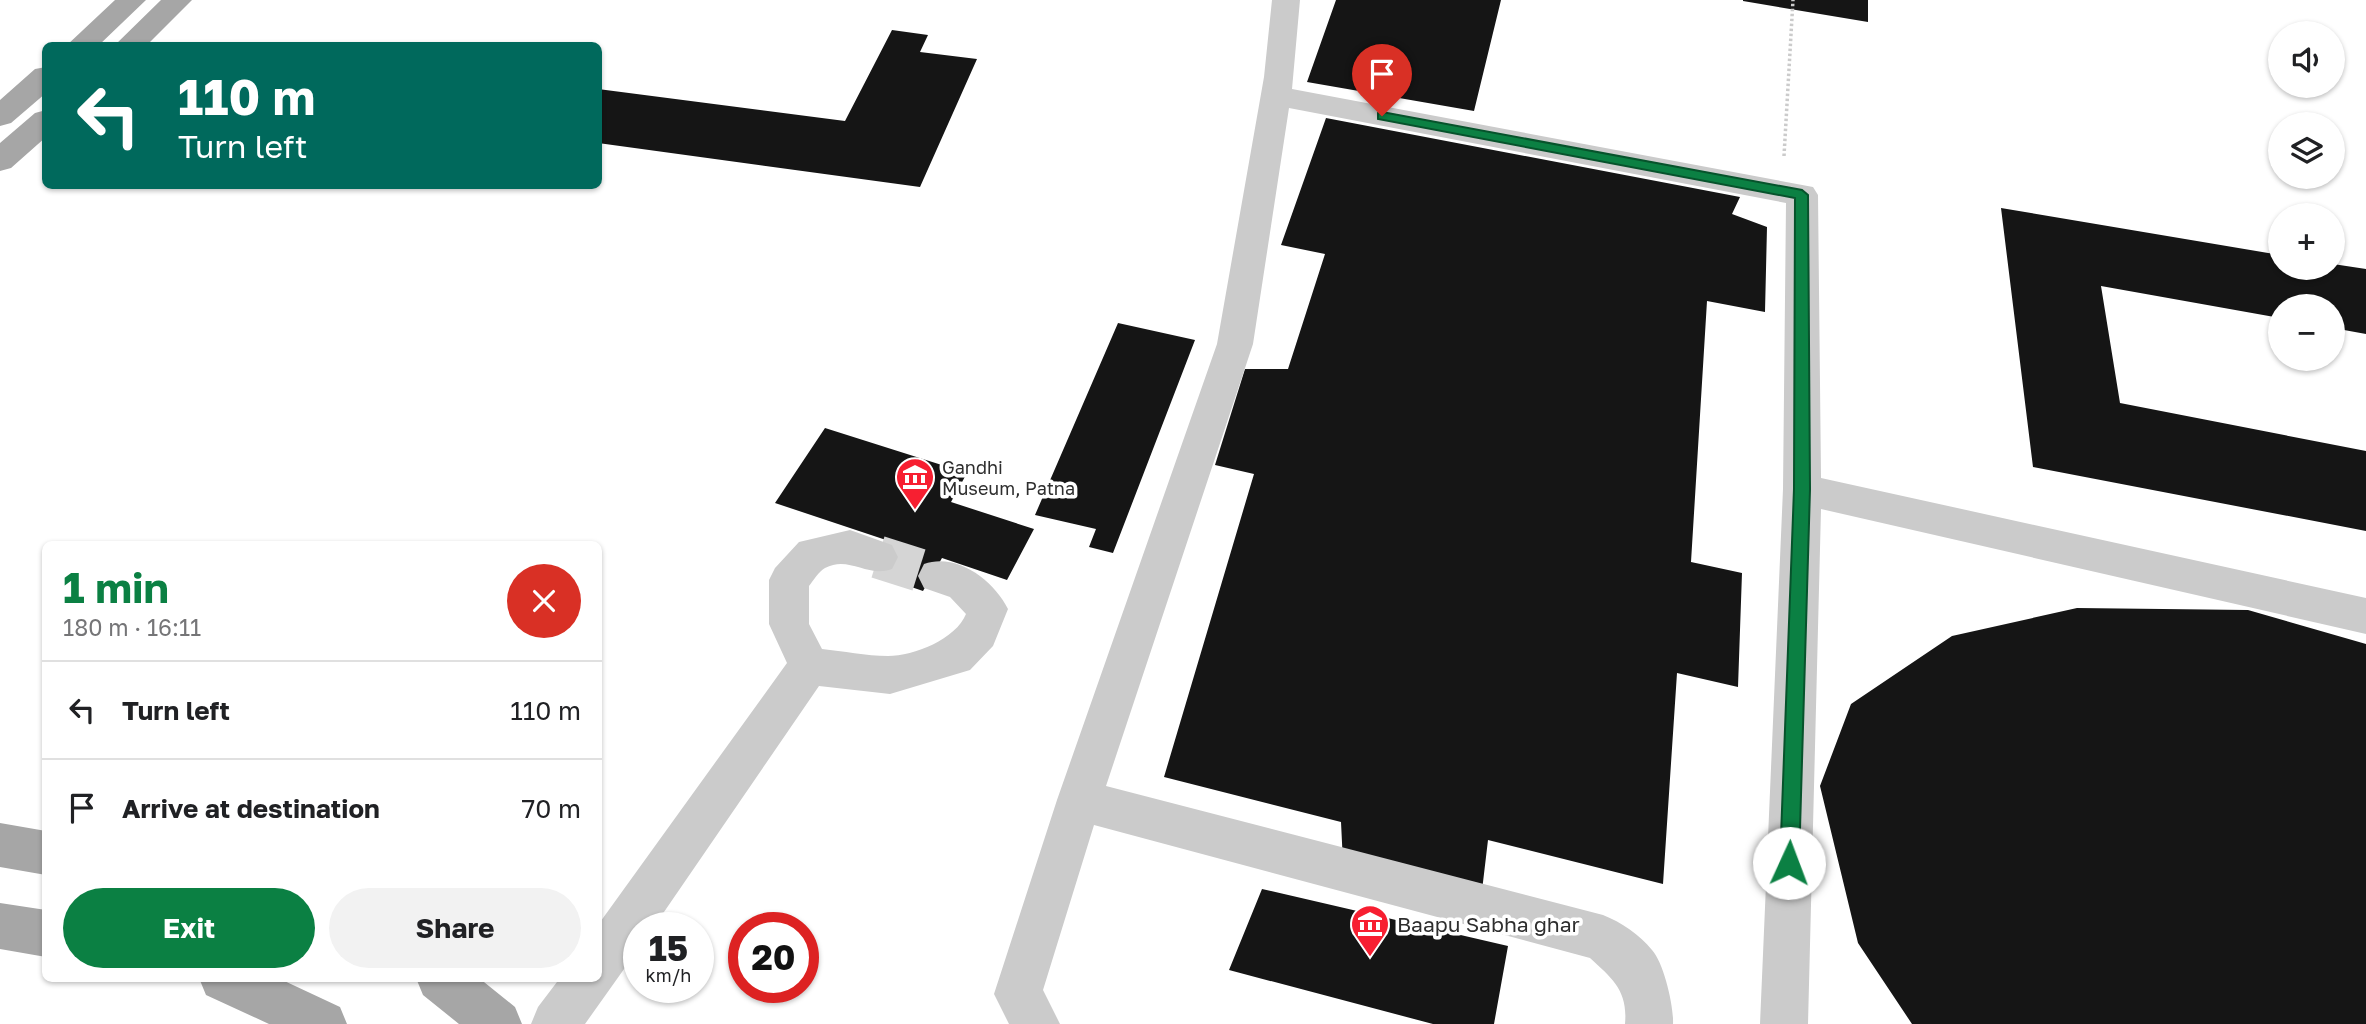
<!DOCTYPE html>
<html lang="en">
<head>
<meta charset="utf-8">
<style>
  body { margin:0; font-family:"Golos Text",sans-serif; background:#f2f2f2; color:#202124; height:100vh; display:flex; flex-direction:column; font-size:26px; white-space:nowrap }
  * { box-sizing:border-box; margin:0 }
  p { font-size:23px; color:#757577 }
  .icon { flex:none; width:38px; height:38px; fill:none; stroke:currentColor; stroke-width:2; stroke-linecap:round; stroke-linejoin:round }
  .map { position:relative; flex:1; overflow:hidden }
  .side { position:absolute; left:42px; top:541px; width:560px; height:441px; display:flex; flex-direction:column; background:#fff; border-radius:10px; box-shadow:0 2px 5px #0004 }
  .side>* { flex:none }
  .banner { position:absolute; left:42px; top:42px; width:560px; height:147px; border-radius:10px; box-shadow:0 2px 5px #0004; background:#00695c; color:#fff; overflow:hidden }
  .fabs { position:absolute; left:2268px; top:21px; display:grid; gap:14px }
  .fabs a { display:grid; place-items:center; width:77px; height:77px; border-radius:50%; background:#fff; box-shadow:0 2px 5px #0004; font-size:35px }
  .speed { position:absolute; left:623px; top:912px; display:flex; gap:14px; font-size:35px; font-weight:700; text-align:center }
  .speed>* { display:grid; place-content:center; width:91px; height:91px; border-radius:50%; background:#fff; box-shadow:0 2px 5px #0004; line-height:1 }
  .speed small { font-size:18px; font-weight:400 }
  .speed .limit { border:10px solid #d22; background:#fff; color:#111 }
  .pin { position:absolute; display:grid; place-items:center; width:60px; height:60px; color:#fff; margin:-72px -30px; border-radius:50% 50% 50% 0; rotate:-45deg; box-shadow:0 0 7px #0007 }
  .pin .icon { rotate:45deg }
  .me { position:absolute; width:77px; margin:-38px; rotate:2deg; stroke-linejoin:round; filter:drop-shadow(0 0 5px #0008) }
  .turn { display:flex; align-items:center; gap:24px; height:147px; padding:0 21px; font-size:32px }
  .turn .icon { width:91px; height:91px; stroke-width:2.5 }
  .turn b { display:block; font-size:49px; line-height:60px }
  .round { display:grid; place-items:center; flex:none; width:74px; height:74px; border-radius:37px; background:#f2f2f2 }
  .head { display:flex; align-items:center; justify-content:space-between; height:119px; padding:0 21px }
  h1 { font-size:42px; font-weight:700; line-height:52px; color:#0b8043 }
  .button { display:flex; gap:14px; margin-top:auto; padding:14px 21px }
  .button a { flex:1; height:80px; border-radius:42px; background:#0b8043; color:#fff; font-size:28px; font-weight:700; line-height:80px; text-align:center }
  .button a+a { background:#f2f2f2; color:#202124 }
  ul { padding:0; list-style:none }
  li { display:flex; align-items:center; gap:21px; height:98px; padding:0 21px; border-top:2px solid #e0e0e0 }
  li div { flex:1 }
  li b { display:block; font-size:26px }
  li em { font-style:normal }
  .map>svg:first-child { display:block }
  .building { fill:#151515 }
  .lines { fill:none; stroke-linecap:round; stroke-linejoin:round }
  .minor-tunnel { stroke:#d5d5d5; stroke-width:43; stroke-dasharray:43 21; stroke-linecap:butt }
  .path { stroke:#cbcbcb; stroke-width:3.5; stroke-dasharray:2.5 2.5; stroke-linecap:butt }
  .minor { fill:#cbcbcb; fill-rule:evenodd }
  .major { fill:#a6a6a6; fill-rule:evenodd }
  .route { fill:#0b8043; stroke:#07532c; stroke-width:2 }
  .labels { text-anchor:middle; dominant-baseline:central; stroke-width:7; stroke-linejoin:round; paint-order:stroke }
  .poi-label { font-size:18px; fill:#2e2e2e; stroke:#fff; text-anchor:start }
  .near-poi-label { font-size:21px; fill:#2e2e2e; stroke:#fff; text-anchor:start }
</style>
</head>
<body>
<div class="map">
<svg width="2366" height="1024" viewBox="0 0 2366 1024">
  <rect width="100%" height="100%" fill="#fff"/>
  <path class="building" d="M1336 0H1501L1474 111 1307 82Z
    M1743 0H1868V22L1743 1Z
    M892 30 928 35 920 52 977 59 920 187 598 143V89L845 121Z
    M1326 118 1740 197 1732 214 1767 227 1765 312 1707 301 1691 562 1742 573 1738 687 1677 673 1663 884 1488 840 1481 899 1343 863 1341 822 1164 777 1254 474 1215 465 1245 369H1288L1325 254 1281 245Z
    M2001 208 2280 255V268H2333V264L2366 269V334L2333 328V306H2280V318L2101 286 2120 403 2366 451V531L2033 467Z
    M1118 323 1195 340 1113 553 1089 547 1096 529 1035 515Z
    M825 428 967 473 951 502 1034 529 1007 580 942 558 923 591 876 575 895 543 775 503Z
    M2077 608 2248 610 2366 644V1024H1912L1858 943 1820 786 1851 704 1952 636Z
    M1262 889 1508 946 1494 1024H1433L1229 970Z"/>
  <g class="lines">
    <path class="minor-tunnel" d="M878 557 938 576"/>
    <path class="path" d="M1784 156 1793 0"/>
    <path class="minor" d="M1272 0H1300L1292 89 1813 187 1818 195 1821 478 2366 598V634L1821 509 1808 1024H1760L1783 489 1786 203 1289 108 1253 344 1106 786 1603 915C1621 922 1640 935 1652 950 1664 963 1674 1007 1673 1024H1625C1628 991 1613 979 1590 958L1094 825 1043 990 1060 1024H1009L994 994 1057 800 1217 344 1264 77Z
      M850 530 892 545 898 557 892 569C867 578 849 555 825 568 819 571 813 581 809 586V624L822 649C843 651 866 656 888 656 914 656 956 639 966 614L950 597 924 588 918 576 924 564C956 552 994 580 1008 609L993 646 970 670 890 694 819 686 653 928H639V948L585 1024H531L538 1007 560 978H598V925L787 663 769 624V580L775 568 799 542Z"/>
    <path class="major" d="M115 0H146L98 46H66Z
      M161 0H192L146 46H114Z
      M46 67V93L11 123 0 126V100L35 69Z
      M46 110V137L11 168 0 171V143L35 113Z
      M0 823 46 831V875L0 867Z
      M0 903 46 910V957L0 949Z
      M199 978H278L340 1007 347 1024H269L206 995Z
      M416 978H479L515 1007 522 1024H459L423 995Z"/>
  </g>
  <path class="route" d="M1382 112 1802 190 1808 195 1810 489 1799 863 1796 870 1789 873 1783 870 1780 863 1794 489 1795 198 1378 119V113Z"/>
  <defs>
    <symbol id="museum-pin" viewBox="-11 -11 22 30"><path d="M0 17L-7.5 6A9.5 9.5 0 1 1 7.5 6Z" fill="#f71f31" stroke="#fff"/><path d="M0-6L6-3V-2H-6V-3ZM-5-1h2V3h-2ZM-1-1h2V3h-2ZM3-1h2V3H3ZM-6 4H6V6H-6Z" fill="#fff"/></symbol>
  </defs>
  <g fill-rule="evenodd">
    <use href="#museum-pin" x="893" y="455" width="44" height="60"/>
    <use href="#museum-pin" x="1348" y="902" width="44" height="60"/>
  </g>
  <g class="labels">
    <g class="poi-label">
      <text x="942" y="467">Gandhi<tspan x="942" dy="21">Museum, Patna</tspan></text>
    </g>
    <g class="near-poi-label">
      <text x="1397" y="924">Baapu Sabha ghar</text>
    </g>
  </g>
</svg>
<div class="fabs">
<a><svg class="icon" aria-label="sound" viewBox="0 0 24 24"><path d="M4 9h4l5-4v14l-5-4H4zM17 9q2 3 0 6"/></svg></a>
<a><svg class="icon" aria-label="layers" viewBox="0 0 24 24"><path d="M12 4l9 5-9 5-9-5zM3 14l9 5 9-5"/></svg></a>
<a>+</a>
<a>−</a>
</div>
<div class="speed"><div>15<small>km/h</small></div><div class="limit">20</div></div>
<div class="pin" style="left:1382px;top:116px;background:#d93025"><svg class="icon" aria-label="arrive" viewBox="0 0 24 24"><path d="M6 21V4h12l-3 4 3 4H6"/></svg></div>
<svg class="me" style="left:1789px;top:863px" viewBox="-20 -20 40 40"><circle r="19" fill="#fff"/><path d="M0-13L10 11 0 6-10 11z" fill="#0b8043"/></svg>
<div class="banner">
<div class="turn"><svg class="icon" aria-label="left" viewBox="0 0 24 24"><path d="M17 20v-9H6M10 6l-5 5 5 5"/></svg><div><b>110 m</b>Turn left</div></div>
</div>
<section class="side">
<div class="head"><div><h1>1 min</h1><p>180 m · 16:11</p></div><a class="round" style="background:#d93025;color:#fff"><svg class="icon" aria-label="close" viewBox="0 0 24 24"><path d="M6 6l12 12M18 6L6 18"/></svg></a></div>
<ul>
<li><svg class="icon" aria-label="left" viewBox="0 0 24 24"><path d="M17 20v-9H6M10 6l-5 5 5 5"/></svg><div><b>Turn left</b></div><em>110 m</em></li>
<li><svg class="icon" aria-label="arrive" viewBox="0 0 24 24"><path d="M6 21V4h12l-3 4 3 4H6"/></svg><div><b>Arrive at destination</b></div><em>70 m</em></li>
</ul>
<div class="button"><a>Exit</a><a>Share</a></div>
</section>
</div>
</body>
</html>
